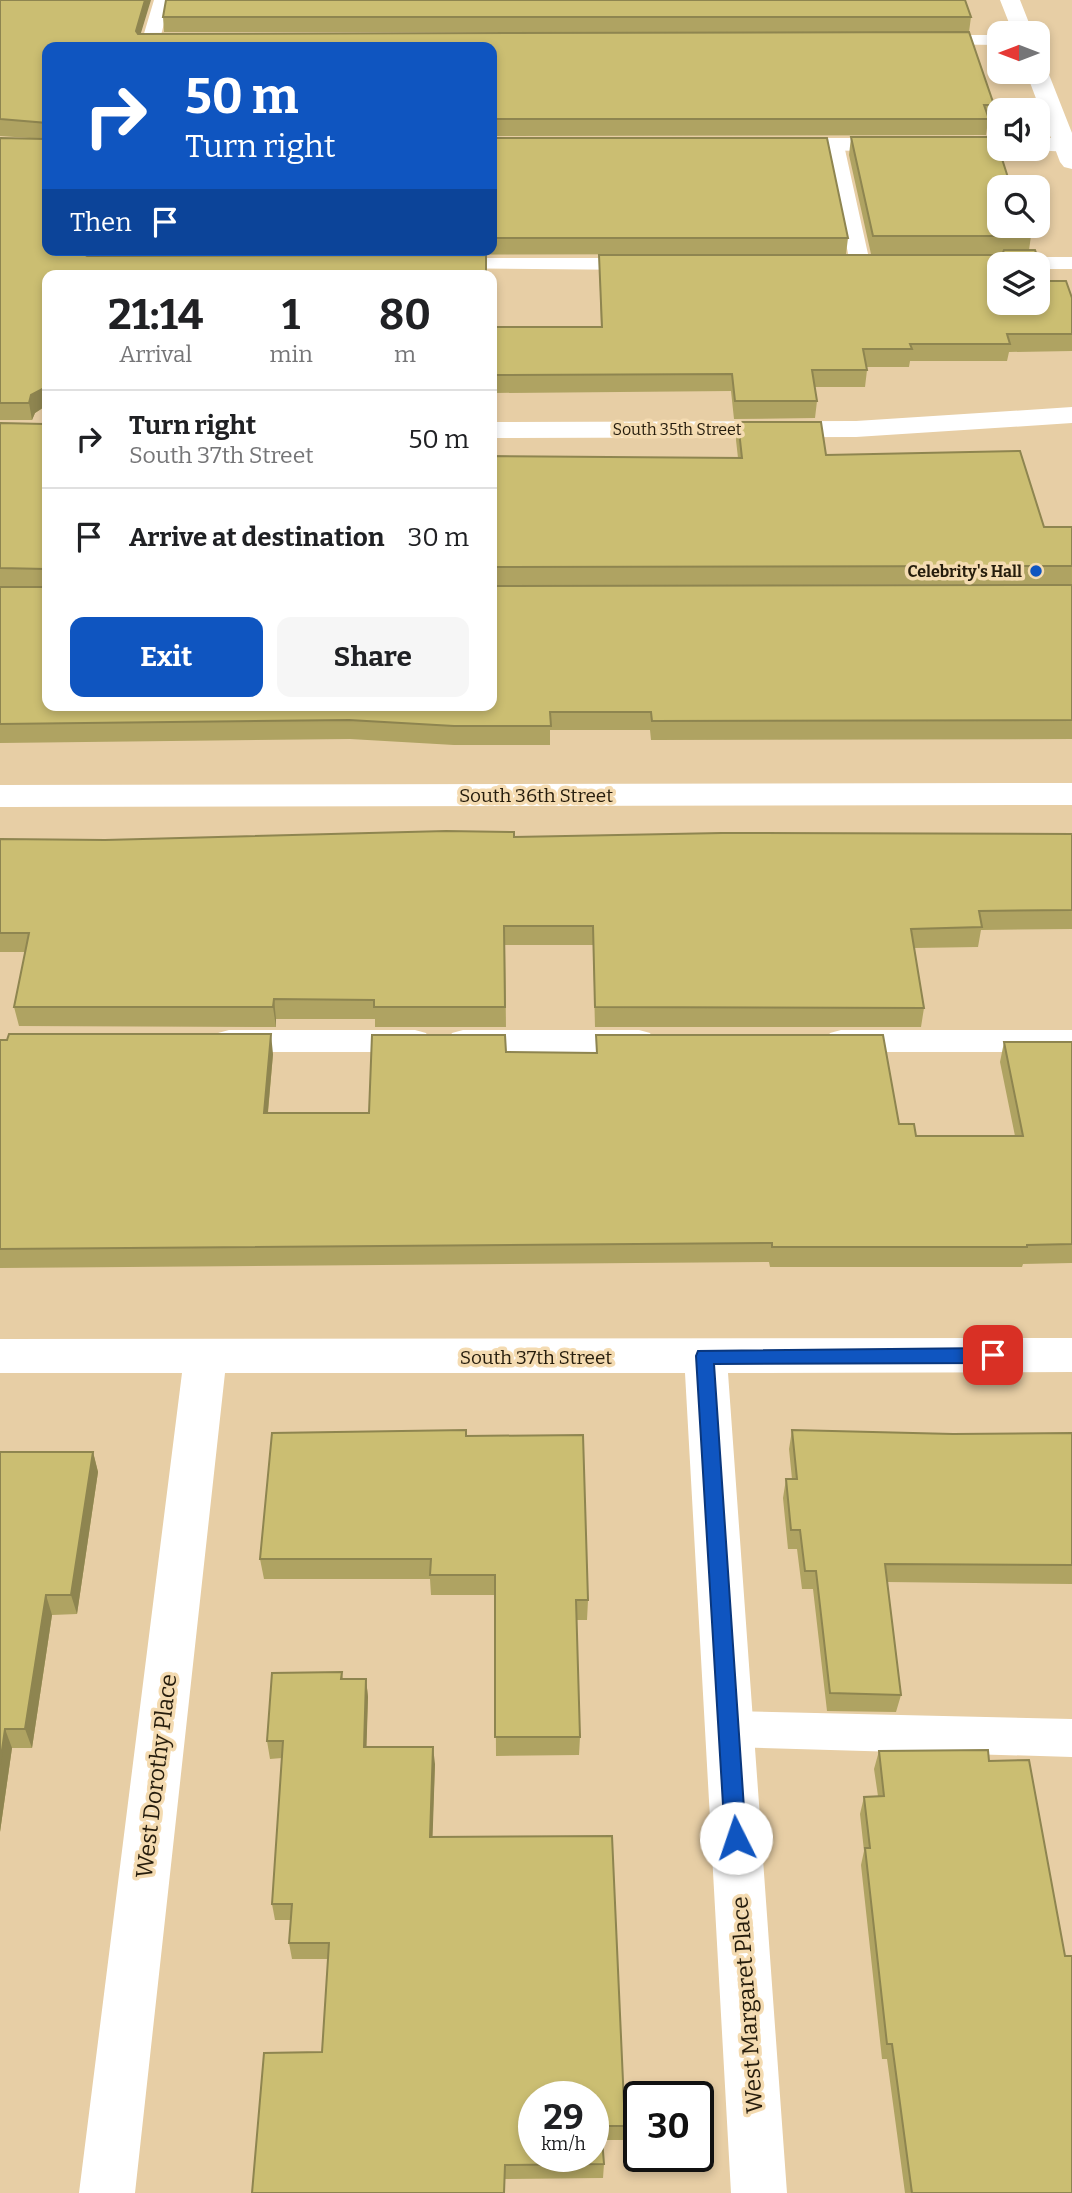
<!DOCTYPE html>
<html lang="en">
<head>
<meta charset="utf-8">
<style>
  body { margin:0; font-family:Bitter,serif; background:#f6f6f6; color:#202124; height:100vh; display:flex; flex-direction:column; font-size:26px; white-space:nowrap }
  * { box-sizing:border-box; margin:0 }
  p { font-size:23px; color:#757577 }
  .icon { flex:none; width:38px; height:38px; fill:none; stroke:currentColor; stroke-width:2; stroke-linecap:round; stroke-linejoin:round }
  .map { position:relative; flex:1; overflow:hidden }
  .side { position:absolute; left:42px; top:270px; width:455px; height:441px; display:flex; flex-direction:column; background:#fff; border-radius:14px; box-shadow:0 4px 10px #0003 }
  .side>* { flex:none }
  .guide { position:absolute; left:42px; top:42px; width:455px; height:214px; border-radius:14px; box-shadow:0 4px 10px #0003; background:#0f55c0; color:#fff; overflow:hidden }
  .needle { width:46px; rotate:270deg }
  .controls { position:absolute; left:987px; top:21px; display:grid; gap:14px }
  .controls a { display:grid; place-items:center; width:63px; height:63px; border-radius:14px; background:#fff; box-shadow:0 4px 10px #0003; font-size:35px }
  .speed { position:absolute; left:518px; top:2081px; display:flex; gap:14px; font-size:35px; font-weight:700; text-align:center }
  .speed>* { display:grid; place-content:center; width:91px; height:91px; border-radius:50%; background:#fff; box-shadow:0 4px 10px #0003; line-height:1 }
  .speed small { font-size:18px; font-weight:400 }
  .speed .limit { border:4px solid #111; border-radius:10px; background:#fff; color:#111 }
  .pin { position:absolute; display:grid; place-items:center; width:60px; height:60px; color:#fff; margin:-30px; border-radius:14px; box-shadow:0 4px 10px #0006 }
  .me { position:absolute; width:77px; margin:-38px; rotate:356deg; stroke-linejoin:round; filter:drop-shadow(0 0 5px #0008) }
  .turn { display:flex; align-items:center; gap:24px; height:147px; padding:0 28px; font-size:32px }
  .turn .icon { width:91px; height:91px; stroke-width:2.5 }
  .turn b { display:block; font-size:49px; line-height:60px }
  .then { display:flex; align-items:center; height:66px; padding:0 28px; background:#0003; gap:14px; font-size:26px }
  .eta { display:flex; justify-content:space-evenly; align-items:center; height:119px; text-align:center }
  .eta b { font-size:42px; font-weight:700; line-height:49px }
  .primary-button { display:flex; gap:14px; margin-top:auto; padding:14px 28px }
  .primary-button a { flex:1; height:80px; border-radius:14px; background:#0f55c0; color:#fff; font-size:28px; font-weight:700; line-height:80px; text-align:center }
  .primary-button a+a { background:#f6f6f6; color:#202124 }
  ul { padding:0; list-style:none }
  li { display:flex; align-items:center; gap:21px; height:98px; padding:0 28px; border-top:2px solid #e0e0e0 }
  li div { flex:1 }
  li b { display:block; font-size:26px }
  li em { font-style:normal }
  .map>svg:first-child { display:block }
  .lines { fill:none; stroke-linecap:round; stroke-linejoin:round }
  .lane { fill:#fff; fill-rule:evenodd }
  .street { fill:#fff; fill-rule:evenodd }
  .secondary { fill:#fff; fill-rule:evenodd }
  .wall { fill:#afa362 }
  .shaded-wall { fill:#8e8550 }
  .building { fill:#cbbe72; stroke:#8e8550; stroke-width:2; fill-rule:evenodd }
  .route { fill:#0f55c0; stroke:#0a377d; stroke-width:2 }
  .poi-dot { fill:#0f55c0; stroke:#f4dbb1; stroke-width:2.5 }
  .labels { text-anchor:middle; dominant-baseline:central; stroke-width:7; stroke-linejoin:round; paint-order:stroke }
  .far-street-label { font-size:16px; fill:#251c0c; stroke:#f4dbb1 }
  .far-poi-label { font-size:16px; font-weight:bold; fill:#251c0c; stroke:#f4dbb1; text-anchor:end }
  .street-label { font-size:19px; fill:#251c0c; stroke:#f4dbb1 }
  .near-street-label { font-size:23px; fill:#251c0c; stroke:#f4dbb1 }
</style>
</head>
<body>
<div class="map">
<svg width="1072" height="2193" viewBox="0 0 1072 2193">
  <rect width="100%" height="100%" fill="#e7cea5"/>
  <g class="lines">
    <path class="lane" d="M154 0H170L158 47H140Z
      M931 35H999V45L925 44 922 40 925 36Z
      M835 139 844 145 870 263 860 269 850 263 826 145Z
      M996 257H1072V269H1038V264H999V269L989 267 986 263 989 259Z
      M443 258H640L650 264 640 270 436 268 433 264 436 260Z
      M229 1030H415L426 1033 430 1041 426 1049 415 1052H229L218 1049 214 1041 218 1033Z
      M463 1030H639L650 1033 654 1041 650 1049 639 1052H463L452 1049 448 1041 452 1033Z
      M841 1030H1072V1052H841L830 1049 826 1041 830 1033Z
      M729 1711 1072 1719V1757L729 1747 715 1742 709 1729 715 1716Z"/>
    <path class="street" d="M777 138H999V149H1008L999 152 769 150 765 145 769 140Z
      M1038 138H1072V152L1030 150 1038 149Z
      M1072 783V805L0 807V785Z
      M1072 1338V1372L728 1373 787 2193H731L685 1373H225L135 2193H79L182 1373H0V1339Z"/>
    <path class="secondary" d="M1000 0H1020L1033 33H1013Z
      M1038 66 1048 72 1072 133V169L1064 167 1060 162 1026 72H1038Z
      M1072 407V423L856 437 492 438V422L856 421Z"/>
  </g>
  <path class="wall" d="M0 0 141 34 878 32H164L163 17H971L969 32 994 105 992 121H988L986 135 492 136V47L47 250H492V138L848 238 846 254 90 255 47 275V705L1072 585V739L651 740 650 730H550V745H454L350 739 0 743V587H44L0 586V423L44 424 46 421V406L35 413 32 420H0V138L44 139 0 136Z
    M851 137 999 187 1031 236 1029 250 1046 281 1072 298V351L1009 352 1007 361H910L909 367H866L867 370 865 387H815L817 401 815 418 734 419 731 391 495 393V386H492V327H601L599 255 871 254 849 155Z
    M738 422 826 455 1044 527H1072V584L492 586V456L738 458 736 440Z
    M1072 834V929L981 930 978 947 914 948 924 1008 921 1027H595L593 945H505L506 1027H375V1019H276V1027L19 1026 14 1007 25 952H0V839L105 840Z
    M596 1035 899 1124 916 1136H1015L1000 1062 1004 1042H1072V1263L1023 1264 1022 1267H770L769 1262 0 1268V1040L273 1054 268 1113H369L506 1052 596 1053Z
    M792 1430 953 1434 1072 1433V1584L887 1582 901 1695 896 1712 827 1711 813 1589H802L797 1549H788L783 1498 786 1479H792L789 1449Z
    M466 1436 588 1600 587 1620H576L580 1737 579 1755 496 1756 495 1595H431L430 1579H264L260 1559Z
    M0 1446V1452H93L98 1472 77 1614 52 1615 32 1748H12L0 1832Z
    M342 1672 343 1679H366L368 1697 366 1747 435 1764 432 1837 625 2126 623 2140H602L604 2164 603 2178 505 2179V2193H252L322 2052 328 1959H292L289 1943 291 1920H275L272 1904 282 1758 270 1759 267 1741Z
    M879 1751 1072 2193H905L887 2059H882L861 1865 864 1851 860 1814 864 1797 878 1796 874 1769Z"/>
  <path class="shaded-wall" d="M145 0H151L137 46 136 31Z
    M75 250H89L90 255 78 265Z
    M44 388 47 405 35 413 32 420 29 403 31 395Z
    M274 999 276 1019V1027L273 1007Z
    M271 1034 273 1054 266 1132 264 1113Z
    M93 1452 98 1472 77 1614 71 1595Z
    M46 1595 52 1615 32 1748 25 1729Z
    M366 1679 368 1697 366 1764 364 1747Z
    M5 1729 12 1748 0 1832V1764Z
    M433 1747 435 1764 432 1854 430 1837Z"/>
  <path class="building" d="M0 0H145L136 31 138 34 969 32 994 105H984L989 119H492V47H47V250H78L87 256 486 255V275H47V705H492V586L1072 585V720L652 721 651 712H550L551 726H454L349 720 0 724V587H44L45 569 0 568V423L44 424 46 421 44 388 31 395 29 403H0V138L44 139 47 123 0 119Z
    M166 0H965L971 17H163Z
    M851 137H995L1011 187H999V226H1027L1031 236H873Z
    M492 138H827L848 238H492Z
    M1004 250H1035L1046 281H1066L1072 298V334H1007L1010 344H910L912 349H863L867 370H812L817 401H735L732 374 495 375V369H492V327H602L599 255H1002ZM999 264H1038V303H999Z
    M738 422H821L826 455 1020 451 1044 527H1072V566L492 567V456L742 458Z
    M446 831 514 832V837L722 833 1072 834V910L979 911 982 927 911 929 924 1008 595 1007 593 926H504L505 1007H374V1000L274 999 273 1007H14L29 933H0V839L105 840Z
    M9 1034H271L264 1113H369L372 1035H505L506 1052 597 1053 596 1035H883L899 1124H914L916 1136H1023L1004 1042H1072V1244L1027 1245V1247H772V1243L0 1249V1040H7Z
    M466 1430V1436L583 1435 588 1600H576L580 1737H495V1575H430L431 1559H260L272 1433Z
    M792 1430 953 1434 1072 1433V1565L885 1564 901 1695 830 1693 816 1571H805L800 1530H791L786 1479H797Z
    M0 1452H93L71 1595H46L25 1729H5L0 1764Z
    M342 1672 341 1679H366L364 1747H433L430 1837 612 1836 625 2126H601L604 2164 505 2165 504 2193H252L264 2053 322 2052 329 1943H289L292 1904H272L283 1741H267L272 1673ZM534 2096H593V2156H534Z
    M988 1750 989 1761 1029 1760 1065 1956H1072V2193H912L892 2044H887L865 1848H870L864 1797 884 1796 879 1751Z"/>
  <path class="route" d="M993 1348 1002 1355 993 1363 714 1364 746 1838 743 1845 736 1848 728 1845 725 1838 696 1356 698 1351Z"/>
  <circle class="poi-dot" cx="1036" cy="571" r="7"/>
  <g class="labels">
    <g class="far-street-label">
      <text x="677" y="429">South 35th Street</text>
    </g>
    <g class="far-poi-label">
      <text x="1022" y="571">Celebrity's Hall</text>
    </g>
    <g class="street-label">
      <text x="536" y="795">South 36th Street</text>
      <text x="536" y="1357">South 37th Street</text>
    </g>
    <g class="near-street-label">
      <text transform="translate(156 1776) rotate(-83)">West Dorothy Place</text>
      <text transform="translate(747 2005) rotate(-94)">West Margaret Place</text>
    </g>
  </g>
</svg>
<div class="controls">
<a><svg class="needle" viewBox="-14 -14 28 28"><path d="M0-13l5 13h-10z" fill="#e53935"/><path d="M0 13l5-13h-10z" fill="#757577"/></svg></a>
<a><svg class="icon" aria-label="sound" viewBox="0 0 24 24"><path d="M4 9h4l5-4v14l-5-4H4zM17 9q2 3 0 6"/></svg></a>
<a><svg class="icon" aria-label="search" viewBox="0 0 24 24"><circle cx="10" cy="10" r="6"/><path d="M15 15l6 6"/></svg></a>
<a><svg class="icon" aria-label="layers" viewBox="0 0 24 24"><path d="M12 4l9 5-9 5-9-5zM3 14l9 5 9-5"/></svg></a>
</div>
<div class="speed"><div>29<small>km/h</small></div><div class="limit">30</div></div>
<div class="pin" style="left:993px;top:1355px;background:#d93025"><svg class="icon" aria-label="arrive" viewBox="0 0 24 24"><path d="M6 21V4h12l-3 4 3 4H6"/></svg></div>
<svg class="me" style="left:736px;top:1838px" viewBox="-20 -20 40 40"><circle r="19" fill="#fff"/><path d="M0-13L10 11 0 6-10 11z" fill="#0f55c0"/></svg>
<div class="guide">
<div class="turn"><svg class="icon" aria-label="right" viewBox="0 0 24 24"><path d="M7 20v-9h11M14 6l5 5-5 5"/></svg><div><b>50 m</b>Turn right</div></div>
<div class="then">Then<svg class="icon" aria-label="arrive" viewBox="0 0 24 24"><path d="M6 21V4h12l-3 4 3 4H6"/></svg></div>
</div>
<section class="side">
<div class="eta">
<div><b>21:14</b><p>Arrival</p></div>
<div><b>1</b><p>min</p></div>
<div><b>80</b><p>m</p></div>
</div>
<ul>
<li><svg class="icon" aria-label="right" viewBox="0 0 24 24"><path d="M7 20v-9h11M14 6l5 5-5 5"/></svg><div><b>Turn right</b><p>South 37th Street</p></div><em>50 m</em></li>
<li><svg class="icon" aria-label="arrive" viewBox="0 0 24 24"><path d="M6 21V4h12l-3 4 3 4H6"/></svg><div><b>Arrive at destination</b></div><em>30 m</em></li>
</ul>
<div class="primary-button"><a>Exit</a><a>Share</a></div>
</section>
</div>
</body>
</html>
